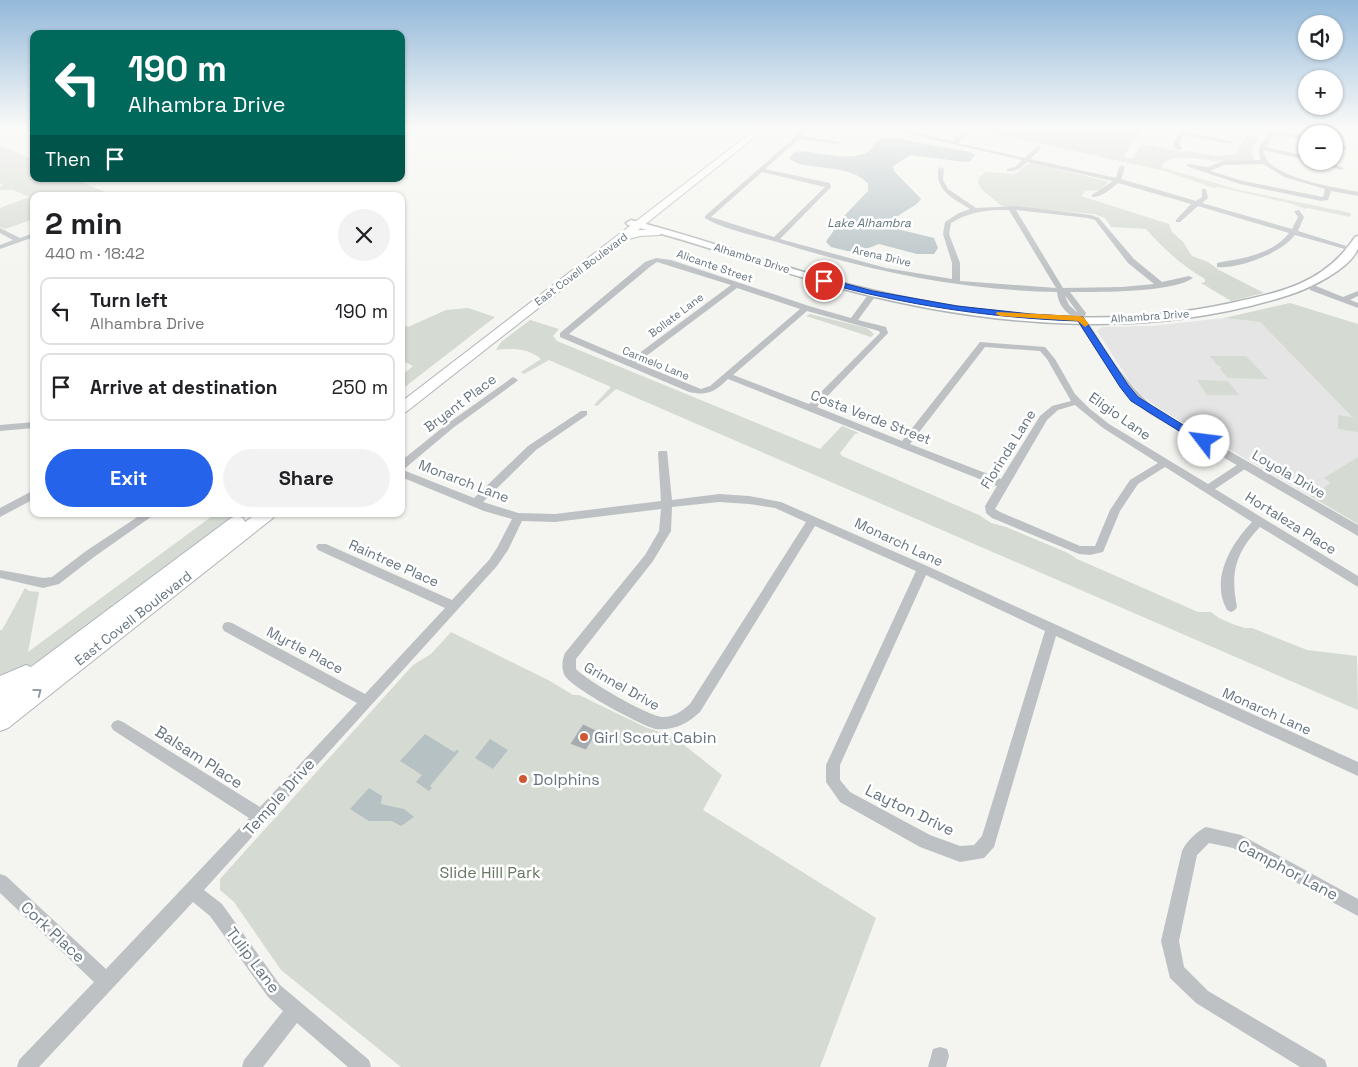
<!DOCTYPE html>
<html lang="en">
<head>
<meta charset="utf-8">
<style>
  body { margin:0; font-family:"Space Grotesk",sans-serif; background:#f2f2f2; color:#202124; height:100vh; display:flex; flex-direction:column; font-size:19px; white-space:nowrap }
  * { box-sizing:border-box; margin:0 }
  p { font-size:16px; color:#757577 }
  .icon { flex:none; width:28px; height:28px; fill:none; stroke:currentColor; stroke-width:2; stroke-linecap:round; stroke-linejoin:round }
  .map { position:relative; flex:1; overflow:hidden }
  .drawer { position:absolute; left:30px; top:192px; width:375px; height:325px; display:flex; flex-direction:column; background:#fff; border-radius:10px; box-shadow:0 1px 4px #0004 }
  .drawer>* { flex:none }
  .banner { position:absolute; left:30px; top:30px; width:375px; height:152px; border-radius:10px; box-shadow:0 1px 4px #0004; background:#00695c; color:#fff; overflow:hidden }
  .fabs { position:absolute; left:1298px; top:15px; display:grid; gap:10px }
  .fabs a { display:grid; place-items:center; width:45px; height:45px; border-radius:50%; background:#fff; box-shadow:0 1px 4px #0004; font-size:25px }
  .pin { position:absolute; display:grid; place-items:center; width:42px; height:42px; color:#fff; margin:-21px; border:2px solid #fff; border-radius:50%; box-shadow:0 1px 5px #0007 }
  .me { position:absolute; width:55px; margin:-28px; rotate:300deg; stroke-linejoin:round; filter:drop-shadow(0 0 4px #0008) }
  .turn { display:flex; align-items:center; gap:18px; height:105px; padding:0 15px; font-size:22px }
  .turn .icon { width:65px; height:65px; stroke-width:2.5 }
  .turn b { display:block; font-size:35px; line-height:42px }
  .then { display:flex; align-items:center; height:48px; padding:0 15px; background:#0003; gap:10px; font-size:19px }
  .round { display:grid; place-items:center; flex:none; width:52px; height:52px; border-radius:26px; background:#f2f2f2 }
  .headline { display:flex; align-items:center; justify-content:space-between; height:85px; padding:0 15px }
  h1 { font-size:30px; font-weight:700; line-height:38px }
  .primary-button { display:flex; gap:10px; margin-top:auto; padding:10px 15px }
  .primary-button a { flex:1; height:58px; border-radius:30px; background:#2563eb; color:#fff; font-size:20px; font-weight:700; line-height:58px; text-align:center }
  .primary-button a+a { background:#f2f2f2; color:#202124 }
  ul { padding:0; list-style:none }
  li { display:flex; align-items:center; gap:15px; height:68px; margin:0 10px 8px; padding:0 5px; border:2px solid #e0e0e0; border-radius:10px }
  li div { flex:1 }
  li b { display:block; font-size:19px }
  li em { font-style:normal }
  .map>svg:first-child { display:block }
  .built { fill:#e4e5e4 }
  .green { fill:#d5dad2 }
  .water { fill:#b6c1c4 }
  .building { fill:#a4acb0; stroke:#d5d5d3 }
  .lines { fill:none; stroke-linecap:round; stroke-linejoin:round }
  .secondary-casing { stroke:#b0b5b8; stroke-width:3 }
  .primary-casing { stroke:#b1b5b8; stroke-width:2 }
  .minor { fill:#bdc1c4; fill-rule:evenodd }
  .tertiary { fill:#bdc1c4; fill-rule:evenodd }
  .secondary { fill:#fff; fill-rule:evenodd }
  .primary { fill:#fff; fill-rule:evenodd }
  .oneway { stroke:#949ea5 }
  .route { fill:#2563eb; stroke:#184099 }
  .slow { fill:#f59e0b }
  .poi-dot { fill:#d05733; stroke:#fff; stroke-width:2 }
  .labels { text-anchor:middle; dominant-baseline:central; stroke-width:5; stroke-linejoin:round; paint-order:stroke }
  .far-street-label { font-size:11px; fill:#66747e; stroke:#fff }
  .far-water-label { font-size:12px; font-style:italic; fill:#62757b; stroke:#fff }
  .street-label { font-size:14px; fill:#66747e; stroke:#fff }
  .near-poi-label { font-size:16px; fill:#66747e; stroke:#fff; text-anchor:start }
  .near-street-label { font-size:16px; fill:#66747e; stroke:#fff }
  .near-park-label { font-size:16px; fill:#687664; stroke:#fff }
</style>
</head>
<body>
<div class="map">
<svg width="1358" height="1067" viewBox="0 0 1358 1067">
  <rect width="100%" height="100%" fill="#f4f4f0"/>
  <path class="built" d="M1224 318 1260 322 1358 423V457L1325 478 1332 483 1310 496 1163 411 1143 397 1130 382 1097 331 1102 327 1153 326Z"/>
  <path class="green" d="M974 129H1142L1123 157 1132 159 1142 144 1182 152 1188 151 1215 156 1235 154 1247 135 1259 137C1253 144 1250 151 1254 160 1241 160 1227 162 1214 161 1199 160 1170 151 1161 167L1235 189 1351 213 1350 217 1308 208 1306 209 1289 203 1218 187 1214 188 1165 171Z
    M0 145 34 160V179H75L114 196H34V219L5 229 0 227V208L29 197 13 190H0V187L4 185 0 183Z
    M1032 163 1106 181 1108 182 1100 190 1085 191 1081 196 1169 224 1172 232 1183 242 1192 256 1208 262 1219 270 1264 293 1231 301 1201 283 1205 282V279C1181 265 1164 249 1146 229L1111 227 1105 218 1094 214 1002 206 981 189 978 182 980 176 986 172 1015 174 1027 164Z
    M1290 303 1358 324V432L1338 429V415L1351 417 1357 422 1260 322 1224 318Z
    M468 308 495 317 401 390V376L413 366 401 360V324L408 327 446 310Z
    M810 314 867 328 874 334 871 337 806 316Z
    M530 320 559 329 553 336 557 341 820 449 842 426 859 433 855 434 840 453 842 456 979 515 991 523 1006 527 1068 553 1077 559 1198 612H1211L1219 618 1235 625 1245 628H1252L1307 650 1357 656 1358 710 616 389 597 406 594 405 611 387 549 360 524 374 521 372 541 359C528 348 512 348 496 350L501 342Z
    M1210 356H1246L1268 379 1228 378 1220 369 1222 367 1217 365Z
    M1197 380 1228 381 1239 395H1207Z
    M1358 457V524L1310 496 1331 483 1324 478Z
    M215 514H238L131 595 38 661 26 669 0 681V630H2L25 588 29 591 39 592 28 652Z
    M451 632 550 681 573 695H579L645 727 674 737 722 775 703 810 876 918 820 1067H401L281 970 234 902 220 890V879L413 665 431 654Z"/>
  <path class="water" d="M883 138 900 139 970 152 975 155 970 161 965 162 910 155 893 166 894 171 921 199C914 210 897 211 892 225L901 230 934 238 938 248 934 254H917L879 244 858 252 847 251 831 247 826 242 827 240 845 215 868 191V184C852 162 801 172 789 158L795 152 801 151C817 152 870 167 874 142Z
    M425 734 454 752 457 750 459 751 430 786 432 788 429 791 416 782 422 775 400 761Z
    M490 739 508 750 493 769 475 758Z
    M369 788 382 796 381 804 404 809 414 817 401 826 392 821H369L350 809Z"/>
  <path class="building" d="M583 724 598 731 586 750 570 744Z"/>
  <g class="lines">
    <defs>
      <path id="secondary" d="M631 220C706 239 779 267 854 286 975 316 1108 330 1231 303 1282 292 1325 283 1355 237L1358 236C1358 240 1358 244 1358 248 1351 269 1308 289 1289 295 1148 341 989 327 847 290 773 271 702 243 628 225L626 223Z"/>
      <path id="primary" d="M756 129H765L638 230H656L661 233 660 235 640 236 625 240 406 412 401 413V402Z
        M256 514H276L273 518 8 728 0 731V676L26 665 31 667 231 518 237 516 243 518 245 522Z"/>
    </defs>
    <use href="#secondary" class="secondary-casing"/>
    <use href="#primary" class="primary-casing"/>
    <path class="minor" d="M804 129H810L802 136 840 142 837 144 799 139 765 169 830 183 831 187 780 239 886 268 952 279V263L943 234 945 222 959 213 970 209C953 198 936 192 938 169L941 167 944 169 943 180 948 189 976 208 1016 206 1091 215 1099 218 1134 259 1162 282 1189 276 1193 278C1172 293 1097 292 1070 292L1086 313 1083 320H1080C1068 316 1058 306 1057 292 958 290 871 271 777 242 756 236 722 229 705 218V216ZM762 172 825 187 774 237 711 217ZM996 210H1009L1056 288 960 281V263L949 234 951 223C966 214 979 211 996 210ZM1016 210 1088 218 1095 220 1128 263 1154 284 1122 287 1063 288ZM1065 296 1067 298 1078 313 1069 305Z
      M887 129H898L952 141 966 131 968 134 958 143 1025 158 1038 146 1041 148 1030 159 1116 178 1119 167 1122 165 1125 167 1121 179 1196 201 1202 197V189H1206L1208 198 1202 203 1292 229 1298 217 1294 211 1299 210 1304 217 1298 231 1356 249 1352 251 1295 235C1281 253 1240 269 1217 267V263C1243 258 1272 255 1289 233L1198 206 1180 222H1176V220L1191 204 1118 183C1111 189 1102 197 1092 197V195L1113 181 1027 162C1021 168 1016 172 1007 171V169L1015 167 1022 160Z
      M1181 129H1187L1185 132 1233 142 1230 144 1184 135 1179 144 1182 149 1177 150 1173 144Z
      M1254 129H1277L1276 131 1306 136V140L1274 134 1266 147 1306 156V160L1264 150C1262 177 1338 188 1358 192V196L1331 191 1328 200 1321 201 1240 184 1186 166 1189 164 1208 167 1223 161 1261 160C1255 147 1262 145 1269 133ZM1263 164 1284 177 1325 189 1323 197 1243 181 1210 171 1224 165Z
      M1341 129H1348L1345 131Z
      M1334 143 1346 147 1347 148 1344 150 1334 147Z
      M1314 161H1324L1344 168 1341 170Z
      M0 228 20 238 34 233V237L0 249V245L13 240 0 233Z
      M656 258 671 260 809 306 851 318 870 292H876L877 294 858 320 886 327 888 333 817 407 902 441 980 342 1045 347 1055 359 1075 394 1090 409 1109 424 1208 484 1240 463H1248L1249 465 1248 467 1215 489 1358 576V587L1260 527C1236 552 1230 572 1237 607L1235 610 1231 612 1227 610C1210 579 1231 544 1252 522L1165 467 1138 484 1120 511 1103 552 1090 555 1079 554 992 518 986 513 985 506 997 486 728 379C714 392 708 396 689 392L560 337V333L645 262ZM657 262 731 285 630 360 569 334 651 266ZM737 288 800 309 710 386 701 389 637 363ZM807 311 879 331 880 333 809 404 733 375ZM985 347 1040 351 1047 359 1071 401 1052 406 1040 416 1001 479 910 444ZM1075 405 1103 428 1158 463 1130 480 1110 510 1095 546H1080L1000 512 995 509 1047 420 1058 410Z
      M1310 286H1316L1343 297 1358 291V296L1350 300 1358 303V308L1310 290Z
      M513 377 518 380 516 382 453 428 403 470 474 498 528 446 581 411H587V415L536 450 483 502 518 513 555 514 661 501 658 453 659 451H667L672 500 719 494 749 496 781 502 927 566 1358 762V776L1056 636 994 847 984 858 960 862 920 847 840 802 826 782V765L916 571 815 526 700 712C687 724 673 731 655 729 637 723 575 690 565 676 561 669 562 660 565 653L645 555 659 531 661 509 555 522 522 521 508 550 497 566 204 890 222 904 280 985 369 1060 371 1067H348L297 1023 263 1067H242L244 1060 283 1011 268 997 210 916 193 902 39 1067H17L19 1060 94 982 0 893V874L6 876 106 969 249 818 113 730 111 726 113 722 118 720 123 722 260 807 357 703 224 631 222 627 224 623 228 622 232 623 365 694 445 608 318 550 316 547 318 544H326L452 600 489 560 497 548 512 519 484 511 401 477V461L447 424ZM719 502 749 504 775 508 806 522 690 704C682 711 674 717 663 717 649 717 586 680 576 669V659L653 561 671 531 672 507ZM926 575 1045 631 982 836 974 845 960 846 930 835 850 792 840 780V765Z
      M34 422V428L0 431V425Z
      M34 490V499L0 517V508Z
      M142 514H155L94 557 59 584 43 588 0 578V570L43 578 52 577 86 551Z
      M1206 827 1241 835 1358 899V916L1233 848 1209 843 1197 855 1179 941 1184 967 1208 991 1325 1060 1327 1067H1300L1196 1003 1170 978 1161 941 1182 851C1186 842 1197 831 1206 827Z
      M940 1047 947 1049 949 1056 946 1067H928L933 1049Z"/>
    <path class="tertiary" d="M1080 315 1084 316C1106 349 1124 383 1156 409L1358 525V536L1148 413C1116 387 1098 352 1075 318Z"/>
    <use href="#secondary" class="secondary"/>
    <use href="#primary" class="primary"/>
  </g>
  <defs><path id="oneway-chevron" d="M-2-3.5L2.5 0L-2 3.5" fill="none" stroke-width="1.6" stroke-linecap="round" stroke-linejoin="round" transform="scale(1.25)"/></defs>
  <use class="oneway" href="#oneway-chevron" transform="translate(38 692) rotate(-38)"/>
  <linearGradient id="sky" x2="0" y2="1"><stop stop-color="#94b9da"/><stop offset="0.46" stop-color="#fafaf8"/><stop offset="1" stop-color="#fafaf8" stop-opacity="0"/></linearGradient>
  <rect width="1358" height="278" fill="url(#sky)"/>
  <path class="route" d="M824 278 873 291 957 306 1031 314 1083 317 1128 385 1138 397 1209 441 1207 444H1200L1131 401 1120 387 1078 321C990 318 906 305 821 282L820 281Z"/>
  <path class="slow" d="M997 312 1080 316 1083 317 1089 324 1085 327 1078 321 1000 316 996 314Z"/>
  <g class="poi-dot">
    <circle cx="584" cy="737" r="5"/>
    <circle cx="523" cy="779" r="5"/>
  </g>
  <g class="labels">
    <g class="far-street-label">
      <text transform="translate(882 256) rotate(13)">Arena Drive</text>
      <text transform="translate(752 258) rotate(17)">Alhambra Drive</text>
      <text transform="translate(715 266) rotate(19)">Alicante Street</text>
      <text transform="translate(581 269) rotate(-37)">East Covell Boulevard</text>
      <text transform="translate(676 315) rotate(-37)">Bollate Lane</text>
      <text transform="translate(1150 316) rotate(-4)">Alhambra Drive</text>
      <text transform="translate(656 363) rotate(22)">Carmelo Lane</text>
    </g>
    <g class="far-water-label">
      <text x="869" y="223">Lake Alhambra</text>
    </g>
    <g class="street-label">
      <text transform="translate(460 403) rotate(-37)">Bryant Place</text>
      <text transform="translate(1120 416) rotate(35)">Eligio Lane</text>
      <text transform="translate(871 417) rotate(21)">Costa Verde Street</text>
      <text transform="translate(1008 449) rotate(-58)">Florinda Lane</text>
      <text transform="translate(1289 474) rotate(30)">Loyola Drive</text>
      <text transform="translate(464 481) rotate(21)">Monarch Lane</text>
      <text transform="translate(1291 523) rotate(32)">Hortaleza Place</text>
      <text transform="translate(899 542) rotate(25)">Monarch Lane</text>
      <text transform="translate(394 563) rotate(24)">Raintree Place</text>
      <text transform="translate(133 618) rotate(-38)">East Covell Boulevard</text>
      <text transform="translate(305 650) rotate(28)">Myrtle Place</text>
      <text transform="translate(622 686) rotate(29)">Grinnel Drive</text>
      <text transform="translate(1267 711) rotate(24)">Monarch Lane</text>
    </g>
    <g class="near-poi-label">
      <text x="594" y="737">Girl Scout Cabin</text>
      <text x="533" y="779">Dolphins</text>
    </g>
    <g class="near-street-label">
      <text transform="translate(199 757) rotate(33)">Balsam Place</text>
      <text transform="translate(279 797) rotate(-48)">Temple Drive</text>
      <text transform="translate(910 810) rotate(26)">Layton Drive</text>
      <text transform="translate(1288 870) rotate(28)">Camphor Lane</text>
      <text transform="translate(53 932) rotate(43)">Cork Place</text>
      <text transform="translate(253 960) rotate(53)">Tulip Lane</text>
    </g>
    <g class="near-park-label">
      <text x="490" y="872">Slide Hill Park</text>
    </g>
  </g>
</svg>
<div class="fabs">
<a><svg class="icon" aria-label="sound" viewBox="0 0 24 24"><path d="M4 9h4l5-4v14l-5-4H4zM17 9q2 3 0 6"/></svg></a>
<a>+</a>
<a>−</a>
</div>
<div class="pin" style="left:824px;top:281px;background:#d93025"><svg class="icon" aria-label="arrive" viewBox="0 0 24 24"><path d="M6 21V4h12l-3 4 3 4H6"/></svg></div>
<svg class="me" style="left:1204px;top:441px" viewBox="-20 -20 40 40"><circle r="19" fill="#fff"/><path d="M0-13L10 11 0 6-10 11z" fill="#2563eb"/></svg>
<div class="banner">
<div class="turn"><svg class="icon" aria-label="left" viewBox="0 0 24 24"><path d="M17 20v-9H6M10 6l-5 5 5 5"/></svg><div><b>190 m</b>Alhambra Drive</div></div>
<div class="then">Then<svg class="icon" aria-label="arrive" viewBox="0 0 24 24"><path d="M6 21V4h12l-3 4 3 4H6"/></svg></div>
</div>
<section class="drawer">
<div class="headline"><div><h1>2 min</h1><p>440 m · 18:42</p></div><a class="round"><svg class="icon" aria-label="close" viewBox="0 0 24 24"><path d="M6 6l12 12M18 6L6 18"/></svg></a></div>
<ul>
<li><svg class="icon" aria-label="left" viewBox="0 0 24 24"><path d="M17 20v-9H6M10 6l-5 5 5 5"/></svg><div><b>Turn left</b><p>Alhambra Drive</p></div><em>190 m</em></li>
<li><svg class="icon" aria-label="arrive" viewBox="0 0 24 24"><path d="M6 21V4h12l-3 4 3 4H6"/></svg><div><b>Arrive at destination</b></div><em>250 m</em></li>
</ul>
<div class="primary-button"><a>Exit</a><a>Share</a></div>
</section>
</div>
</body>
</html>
